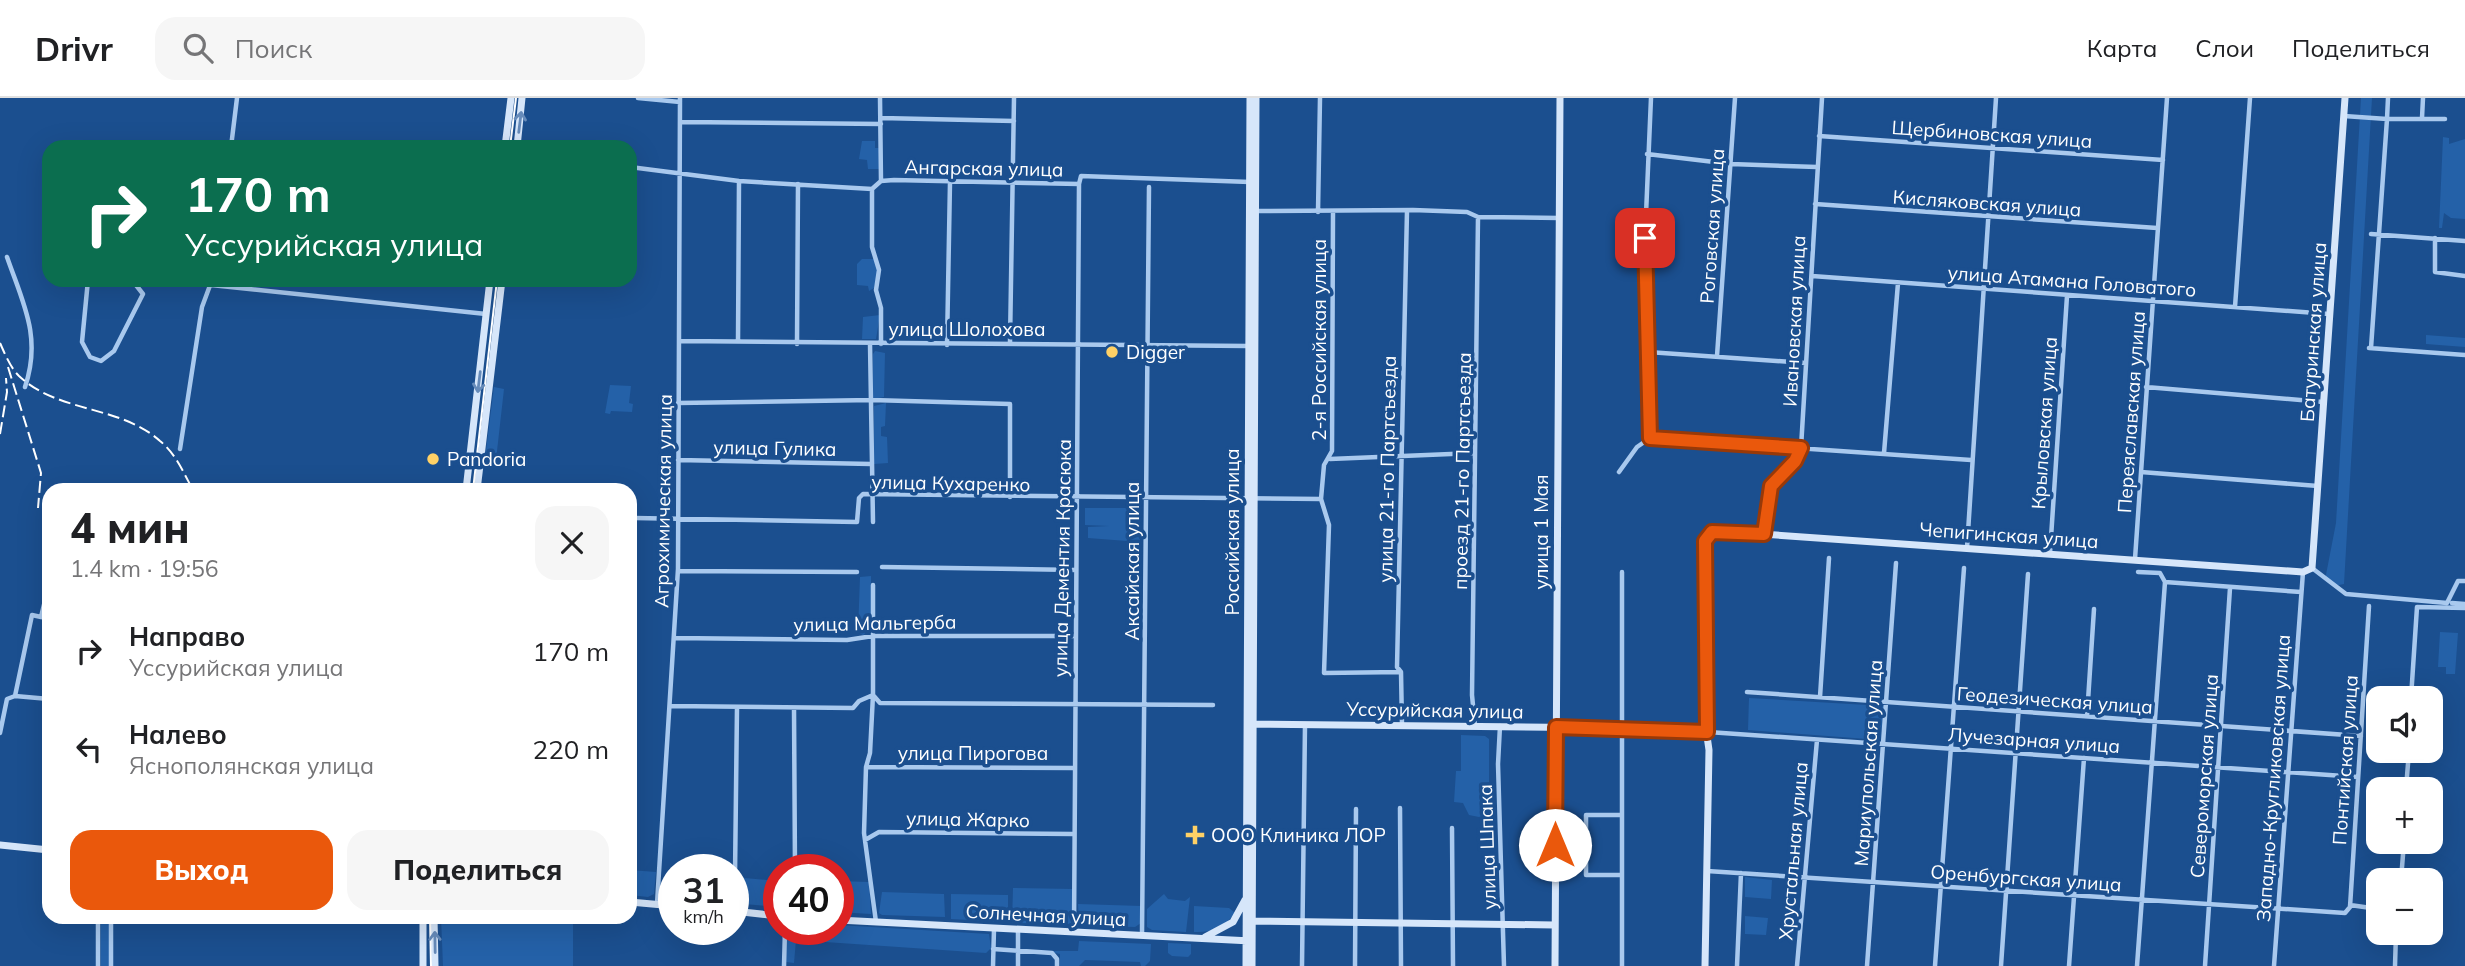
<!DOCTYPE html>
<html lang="ru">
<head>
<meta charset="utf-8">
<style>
  body { margin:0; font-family:Mulish,sans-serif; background:#f6f6f6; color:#202124; height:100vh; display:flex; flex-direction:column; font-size:26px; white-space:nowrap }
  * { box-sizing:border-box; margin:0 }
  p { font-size:23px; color:#757577 }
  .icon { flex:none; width:38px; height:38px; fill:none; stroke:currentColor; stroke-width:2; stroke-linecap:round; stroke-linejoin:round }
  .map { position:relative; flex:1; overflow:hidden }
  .details { position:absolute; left:42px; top:385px; width:595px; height:441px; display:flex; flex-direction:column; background:#fff; border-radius:21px; box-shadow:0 7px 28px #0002 }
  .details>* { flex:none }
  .top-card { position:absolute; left:42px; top:42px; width:595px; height:147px; border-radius:21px; box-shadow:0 7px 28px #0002; background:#0b6e4f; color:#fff; overflow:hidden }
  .tools { position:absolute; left:2366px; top:588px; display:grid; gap:14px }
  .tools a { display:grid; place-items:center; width:77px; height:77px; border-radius:14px; background:#fff; box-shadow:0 7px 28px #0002; font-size:35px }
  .speed { position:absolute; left:658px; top:756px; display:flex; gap:14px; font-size:35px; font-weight:700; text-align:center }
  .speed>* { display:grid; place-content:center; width:91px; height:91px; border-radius:50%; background:#fff; box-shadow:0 7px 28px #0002; line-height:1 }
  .speed small { font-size:18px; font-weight:400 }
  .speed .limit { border:10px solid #d22; background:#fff; color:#111 }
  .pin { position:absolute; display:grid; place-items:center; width:60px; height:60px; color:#fff; margin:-30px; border-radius:14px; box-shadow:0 4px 10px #0006 }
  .me { position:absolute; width:77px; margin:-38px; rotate:0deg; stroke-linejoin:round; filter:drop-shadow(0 0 5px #0008) }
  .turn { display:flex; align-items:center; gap:24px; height:147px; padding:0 28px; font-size:32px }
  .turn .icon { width:91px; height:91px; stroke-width:2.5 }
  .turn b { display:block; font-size:49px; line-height:60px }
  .round { display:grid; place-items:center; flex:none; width:74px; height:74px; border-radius:21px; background:#f6f6f6 }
  .overview { display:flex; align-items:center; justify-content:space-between; height:119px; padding:0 28px }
  h1 { font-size:42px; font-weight:800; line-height:52px }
  .cta { display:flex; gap:14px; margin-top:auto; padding:14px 28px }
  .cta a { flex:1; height:80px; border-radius:21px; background:#ea580c; color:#fff; font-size:28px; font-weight:800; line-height:80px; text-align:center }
  .cta a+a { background:#f6f6f6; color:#202124 }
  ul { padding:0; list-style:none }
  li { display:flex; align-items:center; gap:21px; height:98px; padding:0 28px }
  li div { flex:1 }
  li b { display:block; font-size:26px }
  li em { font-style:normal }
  header { display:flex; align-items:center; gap:42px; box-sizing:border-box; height:98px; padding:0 35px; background:#fff; border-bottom:2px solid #e0e0e0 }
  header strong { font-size:33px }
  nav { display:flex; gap:38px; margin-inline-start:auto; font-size:24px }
  .search { width:490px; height:63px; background:#f6f6f6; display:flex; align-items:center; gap:18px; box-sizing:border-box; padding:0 24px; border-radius:21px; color:#757577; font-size:26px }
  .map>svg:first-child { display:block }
  .green { fill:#2461a8 }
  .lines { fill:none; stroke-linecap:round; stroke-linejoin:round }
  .street { stroke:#a9c9ee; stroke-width:4.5 }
  .secondary { stroke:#d6e6fa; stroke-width:7 }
  .tram { stroke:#fff; stroke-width:2 }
  .rail { stroke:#fff; stroke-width:2; stroke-dasharray:12 5; stroke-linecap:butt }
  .oneway { stroke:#668bba }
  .route-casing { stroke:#983908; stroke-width:18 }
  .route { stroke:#ea580c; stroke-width:12 }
  .poi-dot { fill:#ffd166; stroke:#1b4f8f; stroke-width:2.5 }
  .labels { text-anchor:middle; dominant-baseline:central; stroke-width:7; stroke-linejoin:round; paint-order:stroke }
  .street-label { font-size:19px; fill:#fff; stroke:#1b4f8f }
  .poi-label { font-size:19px; fill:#fff; stroke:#1b4f8f; text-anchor:start }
</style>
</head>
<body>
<header>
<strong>Drivr</strong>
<div class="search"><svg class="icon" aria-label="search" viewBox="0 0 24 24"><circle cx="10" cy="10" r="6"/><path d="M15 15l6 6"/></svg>Поиск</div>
<nav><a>Карта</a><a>Слои</a><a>Поделиться</a></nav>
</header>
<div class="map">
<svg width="2465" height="868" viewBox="0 0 2465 868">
  <rect width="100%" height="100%" fill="#1b4f8f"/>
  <path class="green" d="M2361 0H2372L2344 486 2334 488 2325 482 2336 425Z
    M2443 39 2449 40V46L2465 41V121L2451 120 2444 115 2442 130H2439Z
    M862 43H875V50H880V71H868L867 62 859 61Z
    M862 161H875L878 173 874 190 869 193 868 188 857 187V166Z
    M880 217 876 241H862L863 219Z
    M2426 237 2465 240V249L2426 246Z
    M875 253 885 255 884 299 873 301V256Z
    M610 287 631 288 629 305 633 306 632 314 611 313 610 316 605 315Z
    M494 289 504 291 496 362 485 360Z
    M886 305 885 328 881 329V338L887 339 888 365 874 366V308Z
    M1085 410H1140V444L1088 440V429L1109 428 1085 427Z
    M871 478V530L863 537 858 534 860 479Z
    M2440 534 2458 535 2455 576H2446V569H2438Z
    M1749 600 1884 608 1880 642 1748 632Z
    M1461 637 1485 638 1489 641V715L1479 719 1469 717 1463 705 1454 704 1456 673H1461Z
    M630 772 656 774 654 796 648 799 630 797Z
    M733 779 779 783V809L733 805Z
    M1745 779 1772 782 1771 801 1745 799Z
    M838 783 869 784 871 816 838 814Z
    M1013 790 1073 791 1072 826 1012 825Z
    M882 794 944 796 945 819 882 817 879 815Z
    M951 796 1008 797V821L1004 824 951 821Z
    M1164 796 1168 801 1185 803 1190 799 1186 834 1152 832 1147 829V811Z
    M1078 806 1142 808 1141 825 1135 829 1079 827Z
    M1194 808 1229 810 1235 815C1225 829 1211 835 1194 834Z
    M1745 818 1768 820 1766 837 1745 836Z
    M101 819H109V868H101Z
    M441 819H573V868H443Z
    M838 827 989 836 991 850 986 855 796 842 794 865 786 864V831H838Z
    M1079 843 1151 846 1150 863 1145 868H1141L1140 864 1085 862 1079 868H1060V856L1045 853H1078Z
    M1168 845 1191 846V856L1188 859 1172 858 1168 855Z"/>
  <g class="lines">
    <path class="street" d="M638 0 680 4
      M880 0 881 83
      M2388 0 2387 21H2445
      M2344 18 2387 21 2371 250
      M881 20 1014 23
      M2422 20 2423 0
      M680 24 881 26
      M1819 38 2163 62
      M231 49 237 0
      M1647 56 1731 66 1817 69
      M630 69 739 83 872 91 881 83 894 82 1079 86
      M872 91V149L879 172 876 192 881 210V246
      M1815 106 2157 130
      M1254 113 1413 112 1467 114 1478 119 1559 120
      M1318 114 1320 0
      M1333 114 1332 353 1324 367 1321 401 1329 427 1324 575 1401 574
      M2371 136 2465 143
      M2435 140V174L2465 178
      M7 159C23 205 42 239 25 289
      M1812 178 2329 216
      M88 182 82 244 90 259 101 263 114 253 143 196 132 182
      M211 187 486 216
      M2235 209 2250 0
      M679 243 1248 248
      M738 243 739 83
      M1010 245 1014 0
      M797 246 798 86
      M870 246 873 424
      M947 247 950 84
      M2369 250 2465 257
      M1648 254 1806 265
      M1717 258 1735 0
      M2146 289 2323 304
      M678 305 872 302 1010 306V399
      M1650 340 1645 140 1651 0
      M180 351 202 209 212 182
      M1884 355 1898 185
      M1330 361 1475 355
      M678 362 871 366
      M1619 374 1637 349 1650 340 1971 362
      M2141 374 2318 388
      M634 420 857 424 859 400 863 396 1321 401
      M1764 436 1771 388 1795 363 1801 350 1822 0
      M1967 450 1996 0
      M2050 455 2067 198
      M2135 461 2167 0
      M882 469 1076 472
      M2312 470 2346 496 2447 505 2458 483H2465
      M678 473 857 474
      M2138 474 2160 475 2165 484 2301 494
      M873 487V597L870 655 866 669 864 735 876 824
      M2452 505 2465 506
      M41 519 49 520
      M674 540 847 542 873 538H1076
      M1747 594 2361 638
      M873 597 880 605 1213 607
      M15 598 49 601
      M1820 599 1829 460
      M2411 600 2417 509 2465 510
      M670 608 853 610 859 603 873 597
      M794 610 795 772
      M2087 618 2094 511
      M1402 627 1401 574 1397 569 1407 113
      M1475 628 1472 597 1478 119
      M1500 628 1498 666 1504 868
      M1708 634 2358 679
      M0 635 7 601 15 598 32 517 41 519 49 486
      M866 669 1073 670
      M2406 691 2409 653
      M1400 710 1401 868
      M1620 717H1586V777H1621
      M1452 730 1453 868
      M865 742 879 734 1073 736
      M1707 773 2345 815 2350 809 2369 508
      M735 778 737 609
      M2401 782 2404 744
      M657 806 678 471 680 0
      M2350 807 2378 811
      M1074 833 1079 86 1081 78 1250 84
      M1142 837 1149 89
      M993 851 1052 855 1057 861V868
      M98 868V819
      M111 868V819
      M784 868 785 831
      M993 868 994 831
      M1018 868V832
      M1302 868 1305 627
      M1355 868 1356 711
      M1622 868V474
      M1737 868 1741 775
      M1797 868 1817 642
      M1867 868 1896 465
      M1935 868 1964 470
      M2001 868 2028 476
      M2069 868 2084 660
      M2137 868 2165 484
      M2205 868 2230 490
      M2274 868 2303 474
      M2395 868 2396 835"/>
    <path class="secondary" d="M505 49 511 0
      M517 49 522 0
      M466 392 490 182
      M477 392 502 182
      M1248 626 1621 630 1707 634
      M0 747 49 752
      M630 804 674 808
      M733 813 779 818
      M423 819V868
      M434 819 435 868
      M838 822 1251 843
      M1252 823 1554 827
      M1205 839 1233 824 1245 802
      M1246 868 1250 0
      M1252 868 1256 0
      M1555 868 1560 0
      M1705 868 1709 652 1706 631 1707 537 1704 456 1707 438 1718 433 2303 474 2312 470 2345 0"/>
    <path class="tram" d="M510 49 516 0
      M473 392 497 182
      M430 819 431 868"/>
    <path class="rail" d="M0 245C5 256 10 269 19 278 58 315 120 307 160 343 176 356 183 374 193 392
      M8 269 41 375 38 410
      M0 336 7 294 6 280"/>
  </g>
  <defs><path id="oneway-shaft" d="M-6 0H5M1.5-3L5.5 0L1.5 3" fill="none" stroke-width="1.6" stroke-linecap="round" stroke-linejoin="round" transform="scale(1.75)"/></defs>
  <g class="oneway">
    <use href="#oneway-shaft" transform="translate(520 24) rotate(-83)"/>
    <use href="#oneway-shaft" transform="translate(479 284) rotate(97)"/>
    <use href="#oneway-shaft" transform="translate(435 844) rotate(-91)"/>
  </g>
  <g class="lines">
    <defs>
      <path id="route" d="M1555 747 1556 629 1707 634 1705 443 1712 434 1764 436 1771 388 1795 363 1801 350 1650 340 1645 140"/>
    </defs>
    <use href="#route" class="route-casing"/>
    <use href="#route" class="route"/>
  </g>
  <g class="poi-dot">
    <circle cx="1112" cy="254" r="7"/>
    <circle cx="433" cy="361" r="7"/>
    <path d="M1191.5 726.5h7v7h7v7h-7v7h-7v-7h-7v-7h7z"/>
  </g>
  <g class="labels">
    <g class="street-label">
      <text transform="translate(1992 36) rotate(4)">Щербиновская улица</text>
      <text transform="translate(984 70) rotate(1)">Ангарская улица</text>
      <text transform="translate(1987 105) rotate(4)">Кисляковская улица</text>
      <text transform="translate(1712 128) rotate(-86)">Роговская улица</text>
      <text transform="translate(2072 183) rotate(4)">улица Атамана Головатого</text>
      <text transform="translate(1794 223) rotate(-87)">Ивановская улица</text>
      <text x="967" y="231">улица Шолохова</text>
      <text transform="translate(2313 234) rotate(-86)">Батуринская улица</text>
      <text transform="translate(1319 242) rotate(-90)">2-я Российская улица</text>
      <text transform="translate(2131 314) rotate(-86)">Переяславская улица</text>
      <text transform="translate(2044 325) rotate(-86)">Крыловская улица</text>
      <text transform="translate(775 350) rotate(1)">улица Гулика</text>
      <text transform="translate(1387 371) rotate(-89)">улица 21-го Партсъезда</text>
      <text transform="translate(1462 373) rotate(-89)">проезд 21-го Партсъезда</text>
      <text transform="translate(951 385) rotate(1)">улица Кухаренко</text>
      <text transform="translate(663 403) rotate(-89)">Агрохимическая улица</text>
      <text transform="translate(1232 434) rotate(-90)">Российская улица</text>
      <text transform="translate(1541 434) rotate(-90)">улица 1 Мая</text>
      <text transform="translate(2009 437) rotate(4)">Чепигинская улица</text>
      <text transform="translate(1062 460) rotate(-89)">улица Дементия Красюка</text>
      <text transform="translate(1132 463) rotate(-90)">Аксайская улица</text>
      <text transform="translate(875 525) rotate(-1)">улица Мальгерба</text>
      <text transform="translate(2055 602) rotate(4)">Геодезическая улица</text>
      <text transform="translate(1435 612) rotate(1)">Уссурийская улица</text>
      <text transform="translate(2034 642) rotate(4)">Лучезарная улица</text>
      <text x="973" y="655">улица Пирогова</text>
      <text transform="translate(2345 662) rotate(-86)">Понтийская улица</text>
      <text transform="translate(1868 665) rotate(-86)">Мариупольская улица</text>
      <text transform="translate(2204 678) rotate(-86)">Североморская улица</text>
      <text transform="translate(2273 680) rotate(-86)">Западно-Кругликовская улица</text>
      <text transform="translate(968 721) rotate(1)">улица Жарко</text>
      <text transform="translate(1487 749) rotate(-92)">улица Шпака</text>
      <text transform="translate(1793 753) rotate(-85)">Хрустальная улица</text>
      <text transform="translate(2026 780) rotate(4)">Оренбургская улица</text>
      <text transform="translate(1046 817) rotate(3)">Солнечная улица</text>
    </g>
    <g class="poi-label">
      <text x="1126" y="254">Digger</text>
      <text x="447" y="361">Pandoria</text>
      <text x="1211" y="737">ООО Клиника ЛОР</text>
    </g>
  </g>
</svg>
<div class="tools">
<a><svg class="icon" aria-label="sound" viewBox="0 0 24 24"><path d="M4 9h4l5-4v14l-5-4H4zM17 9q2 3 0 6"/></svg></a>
<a>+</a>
<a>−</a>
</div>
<div class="speed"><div>31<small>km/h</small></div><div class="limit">40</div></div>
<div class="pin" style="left:1645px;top:140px;background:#d93025"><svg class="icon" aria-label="arrive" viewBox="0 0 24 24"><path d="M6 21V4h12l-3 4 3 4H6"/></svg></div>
<svg class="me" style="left:1555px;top:747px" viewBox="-20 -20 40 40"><circle r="19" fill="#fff"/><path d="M0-13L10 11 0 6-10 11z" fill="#ea580c"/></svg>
<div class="top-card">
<div class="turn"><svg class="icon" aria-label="right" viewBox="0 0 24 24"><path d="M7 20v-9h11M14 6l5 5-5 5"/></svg><div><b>170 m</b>Уссурийская улица</div></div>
</div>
<section class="details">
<div class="overview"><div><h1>4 мин</h1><p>1.4 km · 19:56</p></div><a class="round"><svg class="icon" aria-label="close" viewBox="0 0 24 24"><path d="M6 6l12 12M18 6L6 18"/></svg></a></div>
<ul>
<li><svg class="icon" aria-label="right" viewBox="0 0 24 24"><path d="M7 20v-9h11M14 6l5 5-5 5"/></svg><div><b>Направо</b><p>Уссурийская улица</p></div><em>170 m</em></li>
<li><svg class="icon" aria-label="left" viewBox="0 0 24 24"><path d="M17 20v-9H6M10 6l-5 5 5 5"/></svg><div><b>Налево</b><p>Яснополянская улица</p></div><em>220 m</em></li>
</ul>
<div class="cta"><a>Выход</a><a>Поделиться</a></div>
</section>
</div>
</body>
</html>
